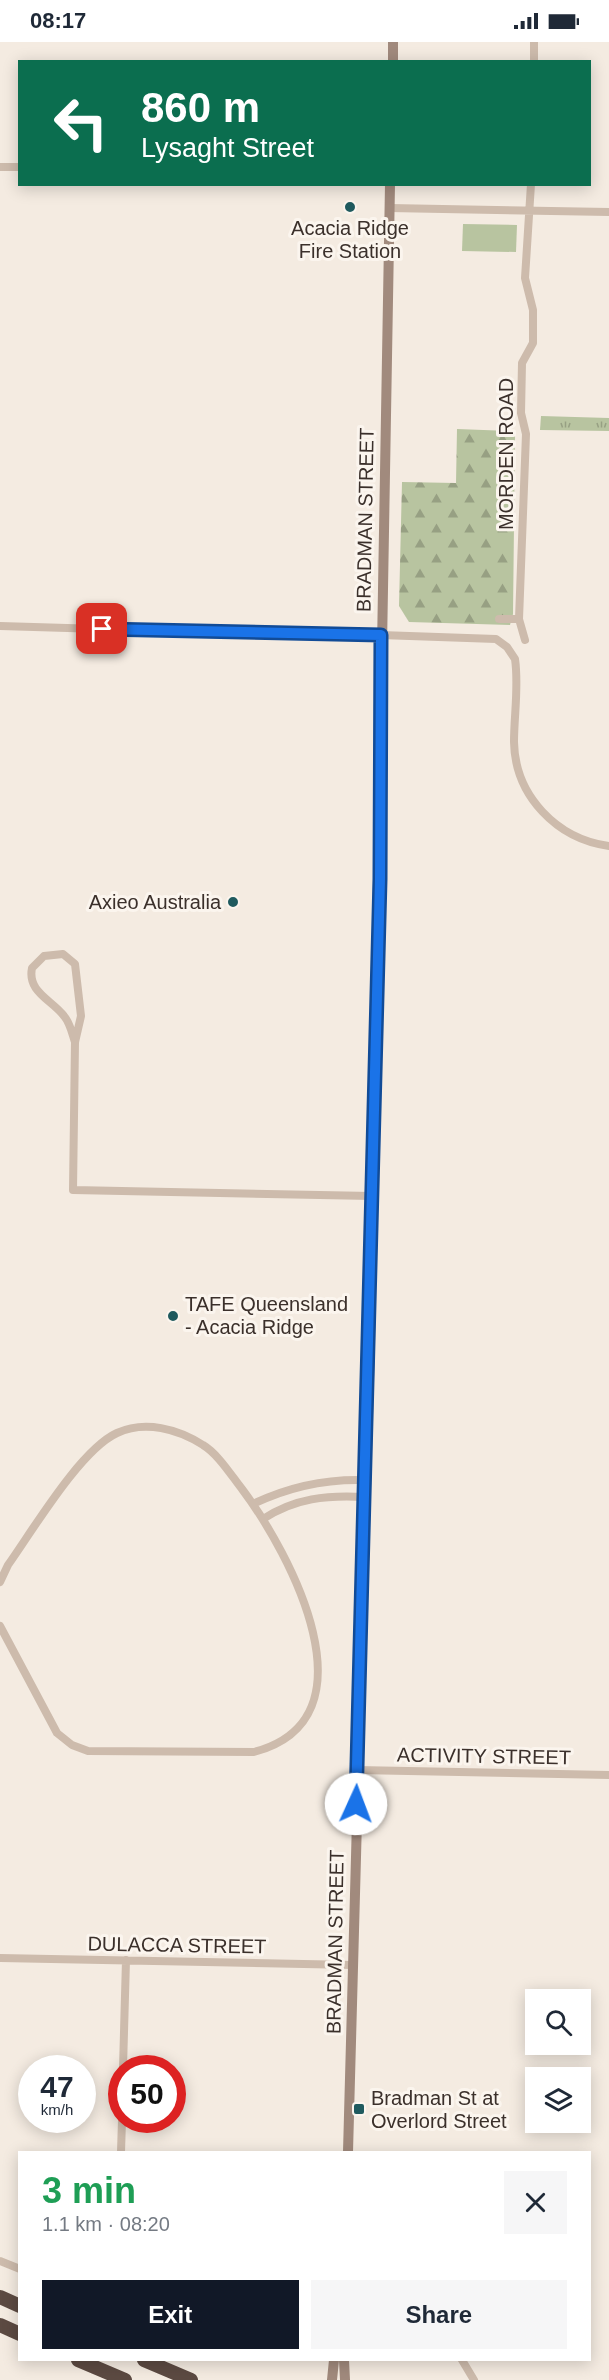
<!DOCTYPE html>
<html lang="en">
<head>
<meta charset="utf-8">
<style>
  body { margin:0; font-family:Helvetica,sans-serif; background:#f6f6f7; color:#1f2937; height:100vh; display:flex; flex-direction:column; font-size:22px; white-space:nowrap }
  * { box-sizing:border-box; margin:0 }
  p { font-size:20px; color:#747a83 }
  .icon { flex:none; width:33px; height:33px; fill:none; stroke:currentColor; stroke-width:2; stroke-linecap:round; stroke-linejoin:round }
  .map { position:relative; flex:1; overflow:hidden }
  .sheet { position:absolute; left:18px; top:2109px; width:573px; height:210px; display:flex; flex-direction:column; background:#fff; border-radius:0px; box-shadow:0 3px 15px #0003 }
  .sheet>* { flex:none }
  .banner { position:absolute; left:18px; top:18px; width:573px; height:126px; border-radius:0px; box-shadow:0 3px 15px #0003; background:#0b6e4f; color:#fff; overflow:hidden }
  .fabs { position:absolute; left:525px; top:1947px; display:grid; gap:12px }
  .fabs a { display:grid; place-items:center; width:66px; height:66px; border-radius:0px; background:#fff; box-shadow:0 3px 15px #0003; font-size:30px }
  .speed { position:absolute; left:18px; top:2013px; display:flex; gap:12px; font-size:30px; font-weight:700; text-align:center }
  .speed>* { display:grid; place-content:center; width:78px; height:78px; border-radius:50%; background:#fff; box-shadow:0 3px 15px #0003; line-height:1 }
  .speed small { font-size:15px; font-weight:400 }
  .speed .limit { border:9px solid #d22; background:#fff; color:#111 }
  .pin { position:absolute; display:grid; place-items:center; width:51px; height:51px; color:#fff; margin:-26px; border-radius:12px; box-shadow:0 3px 9px #0006 }
  .me { position:absolute; width:66px; margin:-33px; rotate:2deg; stroke-linejoin:round; filter:drop-shadow(0 0 4px #0008) }
  .turn { display:flex; align-items:center; gap:21px; height:126px; padding:0 24px; font-size:27px }
  .turn .icon { width:78px; height:78px; stroke-width:2.5 }
  .turn b { display:block; font-size:42px; line-height:51px }
  .round { display:grid; place-items:center; flex:none; width:63px; height:63px; border-radius:0px; background:#f6f6f7 }
  .summary { display:flex; align-items:center; justify-content:space-between; height:102px; padding:0 24px }
  h1 { font-size:36px; font-weight:700; line-height:45px; color:#1e9e55 }
  .primary-button { display:flex; gap:12px; margin-top:auto; padding:12px 24px }
  .primary-button a { flex:1; height:69px; border-radius:0px; background:#111827; color:#fff; font-size:24px; font-weight:700; line-height:69px; text-align:center }
  .primary-button a+a { background:#f6f6f7; color:#1f2937 }
  .status { display:flex; justify-content:space-between; align-items:center; height:42px; padding:0 30px; background:#fff; direction:ltr }
  .status svg { height:16px; fill:currentColor }
  .map>svg:first-child { display:block }
  .grass { fill:url(#grass-tufts) }
  .forest { fill:url(#forest-firs) }
  .park { fill:#b8c4a0 }
  .lines { fill:none; stroke-linecap:round; stroke-linejoin:round }
  .street { stroke:#cdbbac; stroke-width:8 }
  .secondary { stroke:#a18a7d; stroke-width:10 }
  .highway { stroke:#5c4a42; stroke-width:14 }
  .route-casing { stroke:#114b97; stroke-width:15 }
  .route { stroke:#1a73e8; stroke-width:10 }
  .poi-dot { fill:#1f5a5e; stroke:#fbf5ee; stroke-width:2 }
  .labels { text-anchor:middle; dominant-baseline:central; stroke-width:6; stroke-linejoin:round; paint-order:stroke }
  .poi-label { font-size:20px; fill:#3b302b; stroke:#fbf5ee; text-anchor:start }
  .street-label { font-size:20px; fill:#3b302b; stroke:#fbf5ee }
</style>
</head>
<body>
<div class="status"><b>08:17</b><svg viewBox="0 0 49 12"><path d="M0 12V9h3v3zM5 12V6h3v6zM10 12V3h3v9zM15 12V0h3v12zM26 1h20v11H26zM47 4h2v5h-2z"/></svg></div>
<div class="map">
<svg width="609" height="2338" viewBox="0 0 609 2338">
  <defs>
    <pattern id="grass-tufts" width="24" height="20" patternUnits="userSpaceOnUse" patternTransform="scale(1.5)"><rect width="24" height="20" fill="#b8c4a0"/><path d="M3 7l-1-3M5 7V3M7 7l1-3M15 17l-1-3M17 17v-4M19 17l1-3" fill="none" stroke="#97a083"/></pattern>
    <pattern id="forest-firs" width="22" height="20" patternUnits="userSpaceOnUse" patternTransform="scale(1.5)"><rect width="22" height="20" fill="#b8c4a0"/><path d="M5 1l3.5 6h-7zM16 11l3.5 6h-7z" fill="#97a083"/></pattern>
  </defs>
  <rect width="100%" height="100%" fill="#f4ebe1"/>
  <path class="grass" d="M541 374 609 376V389L540 388Z"/>
  <path class="forest" d="M457 387 512 389 515 394 513 572 510 583 409 580 399 564 402 440 456 441Z"/>
  <path class="park" d="M463 182 517 183 516 210 462 209Z"/>
  <g class="lines">
    <path class="street" d="M534 20V0
      M0 125H20
      M389 166 609 170
      M499 577H519
      M0 584 235 591 294 590 496 597 507 605 515 617C519 644 514 673 514 700 515 754 557 797 609 804
      M525 598 519 577 526 392 521 371 522 321 533 301V268L525 236 531 142
      M75 1000C72 991 70 981 64 974 52 958 27 950 32 926L44 914 63 912 75 922 81 974 75 1000 73 1148 372 1154
      M253 1462C288 1445 325 1437 364 1438
      M263 1477C295 1456 327 1453 364 1455
      M0 1540 8 1523C33 1488 80 1408 117 1391 145 1378 178 1387 203 1403 218 1412 231 1433 242 1447 290 1511 379 1677 254 1710L88 1709 72 1703 57 1691 0 1584
      M357 1728 609 1733
      M0 1916 353 1923
      M123 2026 126 1918
      M121 2110 122 2078
      M0 2219 20 2227
      M462 2318 474 2338"/>
    <path class="secondary" d="M393 20V0
      M348 2110 370 1299 390 142
      M344 2318 345 2338
      M332 2338 334 2318"/>
    <path class="highway" d="M0 2255 20 2264
      M0 2283 20 2292
      M78 2318 125 2338
      M144 2318 191 2338"/>
  </g>
  <g class="lines">
    <defs>
      <path id="route" d="M102 587 381 593 380 837 356 1762"/>
    </defs>
    <use href="#route" class="route-casing"/>
    <use href="#route" class="route"/>
  </g>
  <g class="poi-dot">
    <circle cx="350" cy="165" r="6"/>
    <circle cx="233" cy="860" r="6"/>
    <circle cx="173" cy="1274" r="6"/>
    <rect x="353" y="2061" width="12" height="12" rx="3"/>
  </g>
  <g class="labels">
    <g class="poi-label">
      <text x="350" y="186" text-anchor="middle">Acacia Ridge<tspan x="350" dy="23">Fire Station</tspan></text>
      <text x="221" y="860" text-anchor="end">Axieo Australia</text>
      <text x="185" y="1262">TAFE Queensland<tspan x="185" dy="23">- Acacia Ridge</tspan></text>
      <text x="371" y="2056">Bradman St at<tspan x="371" dy="23">Overlord Street</tspan></text>
    </g>
    <g class="street-label">
      <text transform="translate(506 412) rotate(-90)">MORDEN ROAD</text>
      <text transform="translate(365 478) rotate(-89)">BRADMAN STREET</text>
      <text transform="translate(484 1714) rotate(1)">ACTIVITY STREET</text>
      <text transform="translate(335 1900) rotate(-89)">BRADMAN STREET</text>
      <text transform="translate(177 1903) rotate(1)">DULACCA STREET</text>
    </g>
  </g>
</svg>
<div class="fabs">
<a><svg class="icon" aria-label="search" viewBox="0 0 24 24"><circle cx="10" cy="10" r="6"/><path d="M15 15l6 6"/></svg></a>
<a><svg class="icon" aria-label="layers" viewBox="0 0 24 24"><path d="M12 4l9 5-9 5-9-5zM3 14l9 5 9-5"/></svg></a>
</div>
<div class="speed"><div>47<small>km/h</small></div><div class="limit">50</div></div>
<div class="pin" style="left:102px;top:587px;background:#d93025"><svg class="icon" aria-label="arrive" viewBox="0 0 24 24"><path d="M6 21V4h12l-3 4 3 4H6"/></svg></div>
<svg class="me" style="left:356px;top:1762px" viewBox="-20 -20 40 40"><circle r="19" fill="#fff"/><path d="M0-13L10 11 0 6-10 11z" fill="#1a73e8"/></svg>
<div class="banner">
<div class="turn"><svg class="icon" aria-label="left" viewBox="0 0 24 24"><path d="M17 20v-9H6M10 6l-5 5 5 5"/></svg><div><b>860 m</b>Lysaght Street</div></div>
</div>
<section class="sheet">
<div class="summary"><div><h1>3 min</h1><p>1.1 km · 08:20</p></div><a class="round"><svg class="icon" aria-label="close" viewBox="0 0 24 24"><path d="M6 6l12 12M18 6L6 18"/></svg></a></div>
<div class="primary-button"><a>Exit</a><a>Share</a></div>
</section>
</div>
</body>
</html>
